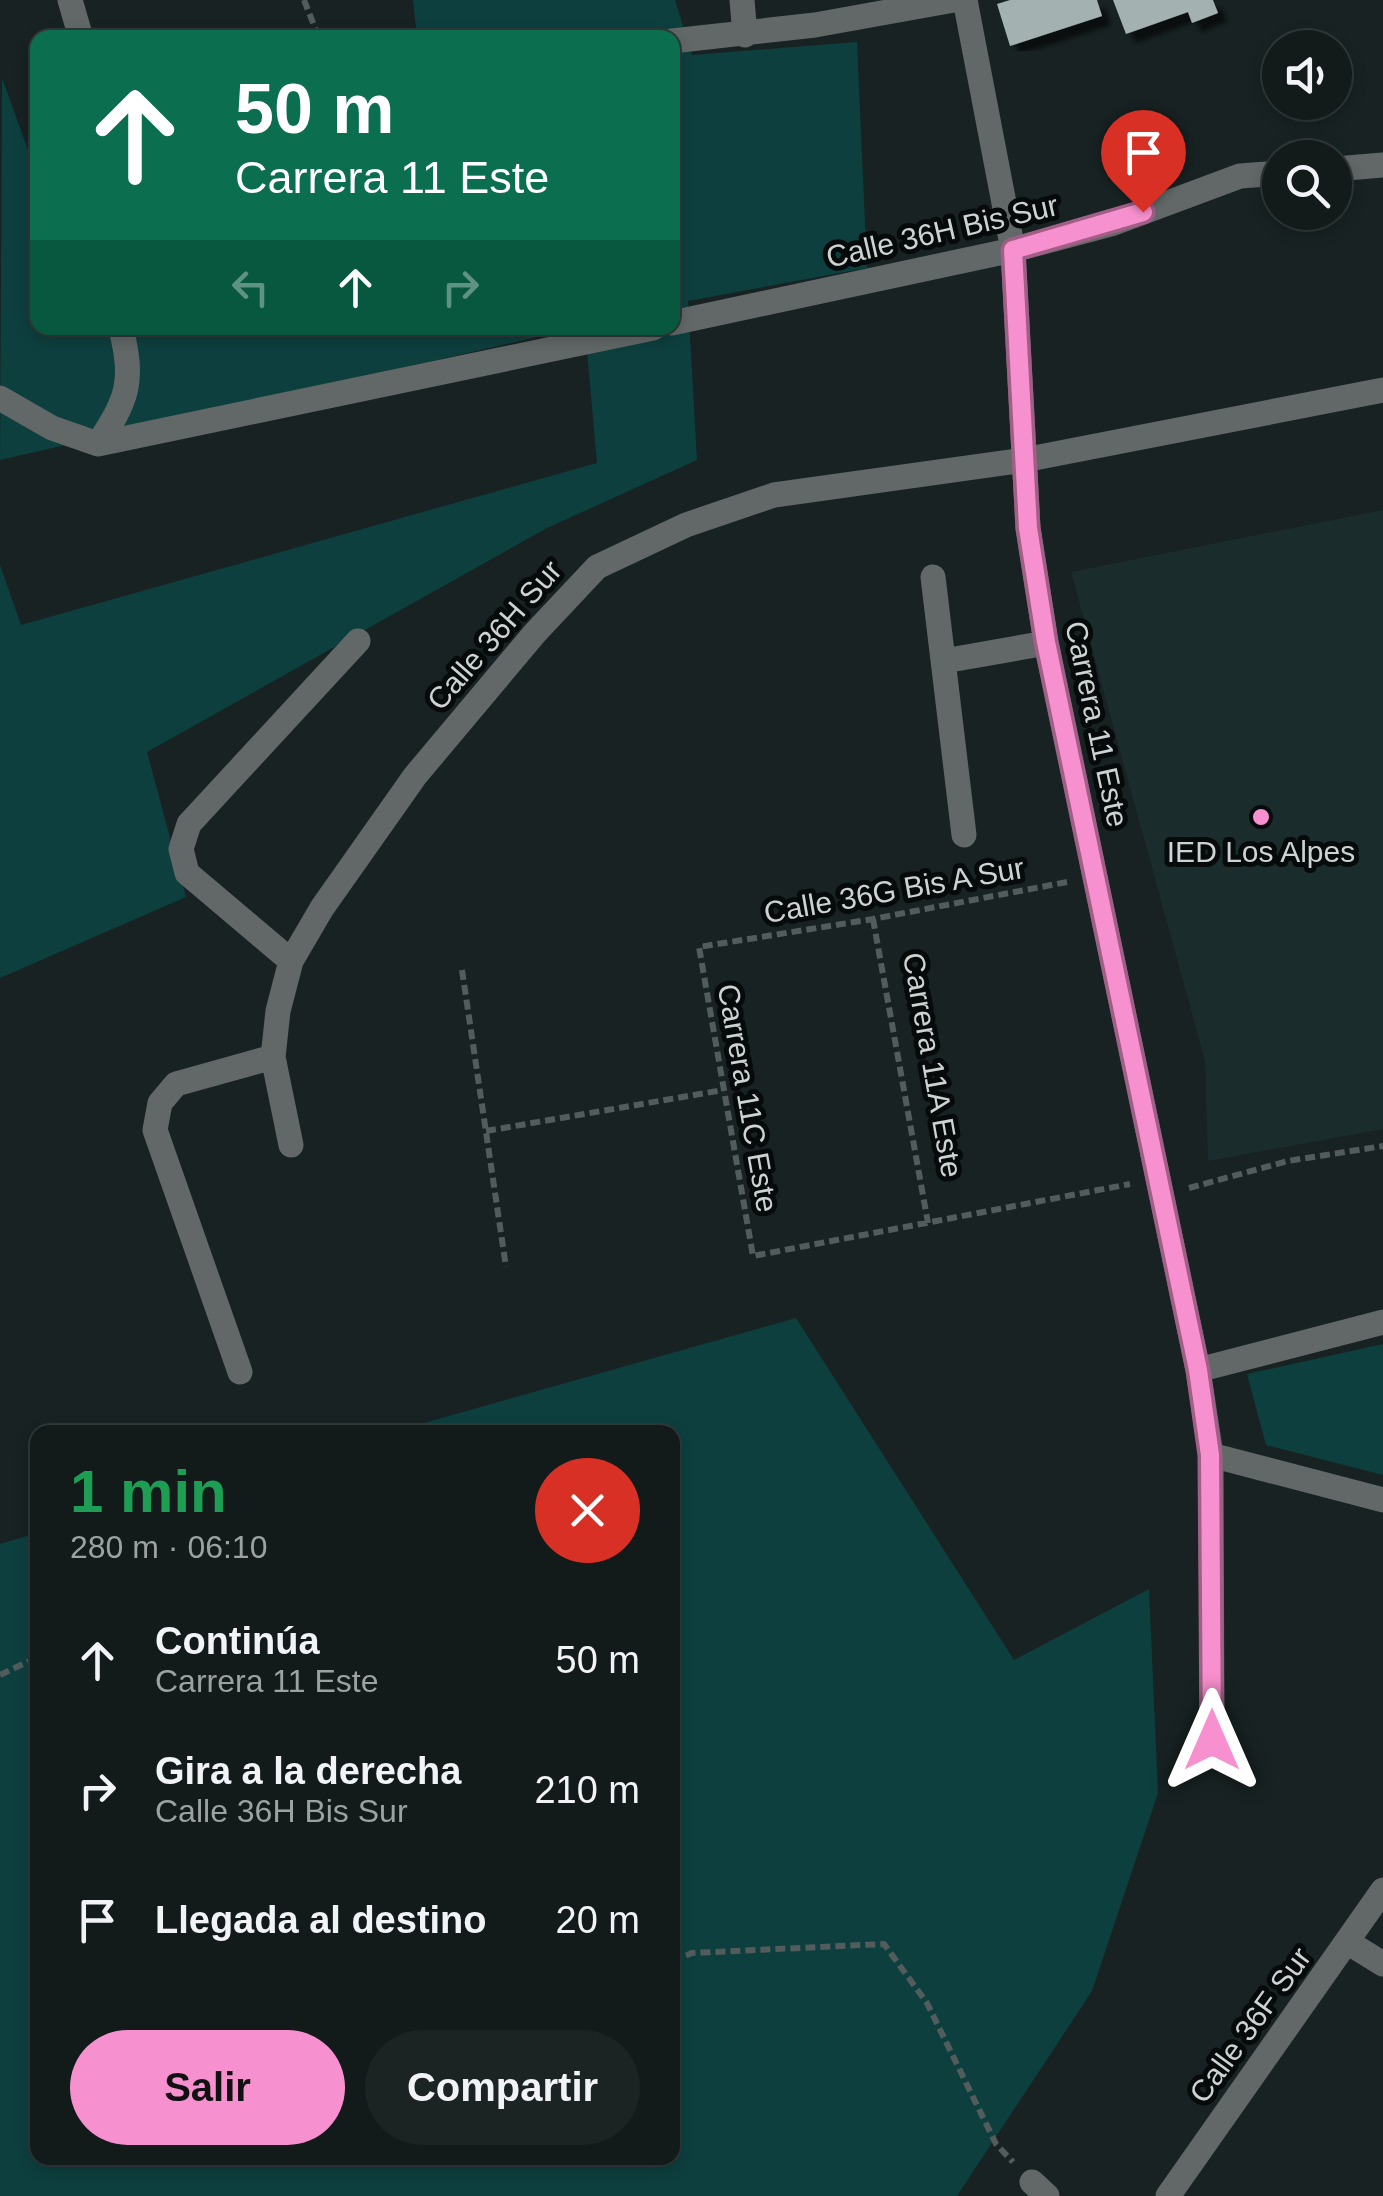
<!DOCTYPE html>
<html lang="es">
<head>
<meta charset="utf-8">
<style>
  body { margin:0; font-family:Arial,sans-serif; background:#1b2323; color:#f1f3f6; height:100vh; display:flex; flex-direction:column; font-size:38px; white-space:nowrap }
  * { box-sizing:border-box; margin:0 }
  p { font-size:32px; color:#9ca1a2 }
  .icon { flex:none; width:55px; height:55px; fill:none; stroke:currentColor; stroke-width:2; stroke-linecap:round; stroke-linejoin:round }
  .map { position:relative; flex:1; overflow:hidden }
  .side { position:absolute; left:30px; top:1425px; width:650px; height:740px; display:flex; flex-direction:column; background:#121a1a; border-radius:20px; box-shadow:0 5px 15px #0003,0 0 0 2px #313839 }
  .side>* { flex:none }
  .hud { position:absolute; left:30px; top:30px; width:650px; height:305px; border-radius:20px; box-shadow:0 5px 15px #0003,0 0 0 2px #313839; background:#0b6e4f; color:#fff; overflow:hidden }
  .controls { position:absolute; left:1262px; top:30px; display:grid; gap:20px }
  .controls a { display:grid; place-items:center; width:90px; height:90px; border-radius:50%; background:#121a1a; box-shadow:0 5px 15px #0003,0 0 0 2px #313839; font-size:50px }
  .pin { position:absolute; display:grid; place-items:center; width:85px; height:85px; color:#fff; margin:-102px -42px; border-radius:50% 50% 50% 0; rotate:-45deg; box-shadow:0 0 10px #0007 }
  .pin .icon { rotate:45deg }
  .me { position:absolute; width:110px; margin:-55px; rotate:0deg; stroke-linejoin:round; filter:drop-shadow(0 0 8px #0008) }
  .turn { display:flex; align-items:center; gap:35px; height:210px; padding:0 40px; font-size:45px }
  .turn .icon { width:130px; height:130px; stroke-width:2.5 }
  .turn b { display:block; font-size:70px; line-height:85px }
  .lanes { display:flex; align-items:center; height:95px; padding:0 40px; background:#0003; justify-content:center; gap:50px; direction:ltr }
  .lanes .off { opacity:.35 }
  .round { display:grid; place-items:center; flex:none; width:105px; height:105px; border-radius:52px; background:#1b2323 }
  .headline { display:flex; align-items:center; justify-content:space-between; height:170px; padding:0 40px }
  h1 { font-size:60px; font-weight:700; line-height:75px; color:#1e9e55 }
  .cta { display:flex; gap:20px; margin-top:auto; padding:20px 40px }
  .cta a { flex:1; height:115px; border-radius:60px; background:#f790ce; color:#111; font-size:40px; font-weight:700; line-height:115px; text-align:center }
  .cta a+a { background:#1b2323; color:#f1f3f6 }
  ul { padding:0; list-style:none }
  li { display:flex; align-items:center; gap:30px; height:130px; padding:0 40px }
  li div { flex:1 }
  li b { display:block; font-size:38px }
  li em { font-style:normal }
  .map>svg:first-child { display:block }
  .built { fill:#1a2c2c }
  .green { fill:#0d3f3e }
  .building { fill:#a4b1b1; filter:url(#shadow) }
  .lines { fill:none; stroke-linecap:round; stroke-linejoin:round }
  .path { stroke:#535c5c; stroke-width:6; stroke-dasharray:10 5; stroke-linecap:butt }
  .minor { stroke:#626867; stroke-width:25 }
  .route-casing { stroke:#a15e86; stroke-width:25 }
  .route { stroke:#f790ce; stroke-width:18 }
  .poi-dot { fill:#f790ce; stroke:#060a0a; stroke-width:4 }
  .labels { text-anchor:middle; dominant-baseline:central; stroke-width:10; stroke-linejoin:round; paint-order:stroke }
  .street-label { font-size:30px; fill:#ccd3d2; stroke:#060a0a }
  .poi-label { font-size:30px; fill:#ccd3d2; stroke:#060a0a }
</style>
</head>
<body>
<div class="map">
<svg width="1383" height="2196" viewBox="0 0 1383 2196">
  <defs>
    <filter id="shadow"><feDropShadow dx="9" dy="9" stdDeviation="2.5" flood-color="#0009"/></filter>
  </defs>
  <rect width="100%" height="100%" fill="#182222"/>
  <path class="built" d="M1383 510V1129L1208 1161 1205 1061 1071 572Z"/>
  <path class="green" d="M413 0H675L692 55 857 42 867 268 688 301 697 460 547 528 147 752 186 897 0 978V565L21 625 597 463 585 328H672V38L417 37Z
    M2 78 37 175 38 328H577L0 460Z
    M796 1318 1014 1660 1149 1589 1158 1793 1092 1991 957 2196H0V1544L37 1533 38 2158H672V1432H392Z
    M1383 1344V1475L1266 1445 1247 1374Z"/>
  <path class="building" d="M1010 0H1097L1102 16 1010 46 997 4Z
    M1113 0H1213L1218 13 1192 23 1188 12 1126 34Z"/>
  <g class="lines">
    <path class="path" d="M304 0 319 38
      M1067 882 873 919 699 947 753 1256 1130 1184
      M873 919 928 1223
      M462 970 506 1267
      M486 1131 723 1090
      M1189 1188 1288 1161 1383 1146
      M0 1675 38 1657
      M672 1961 692 1953 884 1944 927 2003 996 2144 1013 2162"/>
    <path class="minor" d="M70 0 81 38
      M742 0 745 35
      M965 0 1013 250 1028 528 1046 643 1198 1370 1211 1455 1212 1741
      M672 41 815 25 954 0
      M1335 169 1383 165
      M672 323 1013 250 1111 224 1240 176 1280 173
      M0 398 52 428 98 444
      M98 444 653 328
      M98 444C128 398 134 383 121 328
      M933 577 964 835
      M944 661 1046 643
      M291 961 187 873 181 849 189 824 358 641
      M291 1145 273 1057 278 1011 291 961 322 908 415 776 535 633 597 567 686 525 774 495 1024 460 1383 390
      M1198 1370 1383 1322
      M240 1372 155 1130 160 1103 176 1084 273 1057
      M1211 1455 1383 1500
      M1349 1943 1383 1964
      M1032 2182 1047 2196
      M1168 2196 1383 1890"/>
  </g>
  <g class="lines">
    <defs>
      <path id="route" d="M1143 212 1013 250 1028 528 1046 642 1198 1370 1210 1455 1212 1740"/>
    </defs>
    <use href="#route" class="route-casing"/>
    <use href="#route" class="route"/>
  </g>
  <circle class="poi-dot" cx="1261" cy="817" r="10"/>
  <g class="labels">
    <g class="street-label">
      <text transform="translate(942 231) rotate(-13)">Calle 36H Bis Sur</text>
      <text transform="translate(494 635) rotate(-49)">Calle 36H Sur</text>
      <text transform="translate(1097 724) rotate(78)">Carrera 11 Este</text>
      <text transform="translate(894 890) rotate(-10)">Calle 36G Bis A Sur</text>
      <text transform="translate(933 1065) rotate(80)">Carrera 11A Este</text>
      <text transform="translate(748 1098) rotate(80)">Carrera 11C Este</text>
      <text transform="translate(1250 2025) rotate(-54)">Calle 36F Sur</text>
    </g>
    <g class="poi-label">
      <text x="1261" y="851">IED Los Alpes</text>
    </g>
  </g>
</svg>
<div class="controls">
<a><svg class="icon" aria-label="sound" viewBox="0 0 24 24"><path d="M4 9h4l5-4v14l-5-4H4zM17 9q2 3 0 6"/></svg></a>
<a><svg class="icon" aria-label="search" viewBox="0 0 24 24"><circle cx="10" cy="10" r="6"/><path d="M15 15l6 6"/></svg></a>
</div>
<div class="pin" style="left:1143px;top:212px;background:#d93025"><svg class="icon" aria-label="arrive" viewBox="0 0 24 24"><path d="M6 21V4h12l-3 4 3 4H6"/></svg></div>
<svg class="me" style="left:1212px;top:1740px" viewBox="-20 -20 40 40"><path d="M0-17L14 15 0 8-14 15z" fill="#f790ce" stroke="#fff" stroke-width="4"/></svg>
<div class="hud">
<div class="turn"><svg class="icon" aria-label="ahead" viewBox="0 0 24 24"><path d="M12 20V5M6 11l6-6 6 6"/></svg><div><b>50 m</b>Carrera 11 Este</div></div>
<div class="lanes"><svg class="icon off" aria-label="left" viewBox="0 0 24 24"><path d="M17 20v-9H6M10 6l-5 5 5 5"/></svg><svg class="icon" aria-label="ahead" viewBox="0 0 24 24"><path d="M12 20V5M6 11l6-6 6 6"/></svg><svg class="icon off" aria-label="right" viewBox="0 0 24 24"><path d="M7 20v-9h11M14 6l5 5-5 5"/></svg></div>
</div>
<section class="side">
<div class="headline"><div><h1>1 min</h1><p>280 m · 06:10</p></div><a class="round" style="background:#d93025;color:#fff"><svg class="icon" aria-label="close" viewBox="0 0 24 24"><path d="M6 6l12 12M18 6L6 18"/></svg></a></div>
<ul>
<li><svg class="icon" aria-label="ahead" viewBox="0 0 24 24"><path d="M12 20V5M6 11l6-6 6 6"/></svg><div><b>Continúa</b><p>Carrera 11 Este</p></div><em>50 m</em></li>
<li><svg class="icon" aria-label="right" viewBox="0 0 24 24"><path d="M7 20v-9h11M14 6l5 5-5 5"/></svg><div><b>Gira a la derecha</b><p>Calle 36H Bis Sur</p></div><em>210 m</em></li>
<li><svg class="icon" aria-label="arrive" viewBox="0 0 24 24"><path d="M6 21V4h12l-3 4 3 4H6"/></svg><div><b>Llegada al destino</b></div><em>20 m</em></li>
</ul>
<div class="cta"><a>Salir</a><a>Compartir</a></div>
</section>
</div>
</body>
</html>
